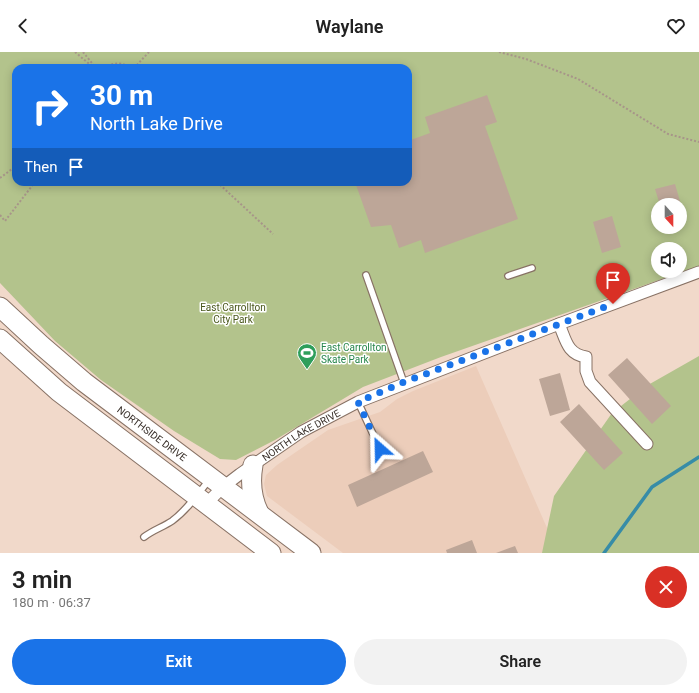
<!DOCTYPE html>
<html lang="en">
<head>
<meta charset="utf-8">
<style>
  body { margin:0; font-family:Roboto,sans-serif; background:#f2f2f2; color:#222; height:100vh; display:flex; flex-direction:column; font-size:15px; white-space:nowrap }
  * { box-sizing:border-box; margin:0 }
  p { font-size:13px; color:#767676 }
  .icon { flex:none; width:22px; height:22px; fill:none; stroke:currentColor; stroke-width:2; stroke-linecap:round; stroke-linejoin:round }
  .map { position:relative; height:501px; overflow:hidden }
  .side { display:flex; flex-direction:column; background:#fff; flex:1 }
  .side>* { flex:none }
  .top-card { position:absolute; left:12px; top:12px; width:400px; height:122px; border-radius:12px; box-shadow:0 2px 10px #0003; background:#1a73e8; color:#fff; overflow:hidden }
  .needle { width:26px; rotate:159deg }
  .controls { position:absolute; left:651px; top:146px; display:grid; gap:8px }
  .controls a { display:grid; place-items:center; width:36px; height:36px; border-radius:50%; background:#fff; box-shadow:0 2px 10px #0003; font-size:20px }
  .pin { position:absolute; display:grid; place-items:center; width:34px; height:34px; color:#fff; margin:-41px -17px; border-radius:50% 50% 50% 0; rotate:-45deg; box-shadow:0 0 4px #0007 }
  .pin .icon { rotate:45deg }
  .me { position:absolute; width:44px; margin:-22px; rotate:335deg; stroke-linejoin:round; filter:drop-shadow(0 0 3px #0008) }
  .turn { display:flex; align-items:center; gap:14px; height:84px; padding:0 12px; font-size:18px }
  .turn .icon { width:52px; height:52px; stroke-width:2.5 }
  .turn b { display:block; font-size:28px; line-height:34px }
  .then { display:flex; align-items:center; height:38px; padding:0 12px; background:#0003; gap:8px; font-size:15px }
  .round { display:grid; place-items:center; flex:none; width:42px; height:42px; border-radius:21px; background:#f2f2f2 }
  .headline { display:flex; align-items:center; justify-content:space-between; height:68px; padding:0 12px }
  h1 { font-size:24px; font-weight:600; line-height:30px }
  .button { display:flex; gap:8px; margin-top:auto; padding:8px 12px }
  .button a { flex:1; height:46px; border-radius:24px; background:#1a73e8; color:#fff; font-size:16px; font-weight:600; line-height:46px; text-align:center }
  .button a+a { background:#f2f2f2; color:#222 }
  header { display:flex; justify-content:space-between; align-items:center; height:52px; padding:0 12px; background:#fff; font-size:18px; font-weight:600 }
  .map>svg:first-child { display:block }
  .built { fill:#eccdba }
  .green { fill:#b3c38c; fill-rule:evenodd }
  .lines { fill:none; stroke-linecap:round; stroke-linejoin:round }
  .stream { stroke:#378ca7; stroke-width:3.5 }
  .building { fill:#bda698 }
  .service-casing { stroke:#887265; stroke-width:8 }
  .minor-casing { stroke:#887265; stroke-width:13 }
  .trunk-casing { stroke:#887265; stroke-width:21 }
  .path { stroke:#a79589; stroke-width:2; stroke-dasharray:2 2; stroke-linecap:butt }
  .service { stroke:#fff; stroke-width:5.5 }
  .minor { stroke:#fff; stroke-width:11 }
  .trunk { stroke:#fff; stroke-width:19 }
  .route { stroke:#1a73e8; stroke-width:7; stroke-dasharray:0 12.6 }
  .labels { text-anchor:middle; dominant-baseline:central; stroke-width:3; stroke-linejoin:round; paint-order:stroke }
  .park-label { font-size:10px; fill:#49571b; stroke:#fff }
  .leisure-label { font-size:10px; fill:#27864d; stroke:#fff; text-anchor:start }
  .street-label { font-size:10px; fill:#372e28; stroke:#fff }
</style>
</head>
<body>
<header><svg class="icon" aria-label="back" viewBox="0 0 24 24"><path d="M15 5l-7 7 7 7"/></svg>Waylane<svg class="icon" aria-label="heart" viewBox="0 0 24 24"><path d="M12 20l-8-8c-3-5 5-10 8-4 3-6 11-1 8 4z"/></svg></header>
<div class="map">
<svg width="699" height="501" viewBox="0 0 699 501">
  <rect width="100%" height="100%" fill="#f1d9ca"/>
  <path class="built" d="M476 314 558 501H343L267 444 264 432 266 423 277 413 328 378 380 360 397 347 413 339Z"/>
  <path class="green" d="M0 0H699V214L441 305 363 335 275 388 236 408 220 407 174 379 101 328 55 289 0 231ZM16 16H408V130H16ZM658 153H680V175H658ZM658 197H680V219H658Z
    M699 304V501H542L554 444 612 361 648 333Z"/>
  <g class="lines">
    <path class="stream" d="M604 501 652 435 699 405"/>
  </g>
  <path class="building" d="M487 43 497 70 485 74 518 167 425 201 421 188 399 196 391 173 371 175 355 130H408V89L430 81 425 65Z
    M675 132 684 163 680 164V153H660L655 137Z
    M612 164 621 195 602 201 593 170Z
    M627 306 671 354 652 372 608 323Z
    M560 321 570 358 550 364 539 327Z
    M579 352 623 401 604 418 560 370Z
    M423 399 433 420 357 455 348 433Z
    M472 488 477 501H447L446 498Z
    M515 494 518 501H496Z"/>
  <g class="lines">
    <defs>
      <path id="service" d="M366 223 404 331
        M508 224 532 216
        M358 350 380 397
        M144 485C153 478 163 475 172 469 187 458 198 442 209 428"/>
      <g id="minor">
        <path d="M559 272C566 288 567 302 586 305V319L590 330 647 392"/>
        <path id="s1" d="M206 452 223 435 240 422 301 380 358 350 559 272 699 220"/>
      </g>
      <g id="trunk">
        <path id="s2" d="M0 255 41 293 84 330 311 501"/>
        <path d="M0 287 59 340 271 501"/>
        <path d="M253 413C250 430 251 445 259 461"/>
      </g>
    </defs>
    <use href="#service" class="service-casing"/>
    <use href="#minor" class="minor-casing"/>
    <use href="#trunk" class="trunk-casing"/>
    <path class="path" d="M75 0 94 16
      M83 0 96 16
      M499 0 526 7 578 27 668 82 699 90
      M104 16C112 11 122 9 129 16
      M134 16 149 0
      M0 126 16 114
      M217 130 273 182
      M0 163 5 169 35 130"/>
    <use href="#service" class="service"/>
    <use href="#minor" class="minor"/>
    <use href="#trunk" class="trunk"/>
  </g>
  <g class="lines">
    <path class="route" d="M380 397 358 350 404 330 613 252"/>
  </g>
  <defs>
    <symbol id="stadium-pin" viewBox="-11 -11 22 30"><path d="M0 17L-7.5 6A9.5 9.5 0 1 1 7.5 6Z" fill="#2e9e5b" stroke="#fff"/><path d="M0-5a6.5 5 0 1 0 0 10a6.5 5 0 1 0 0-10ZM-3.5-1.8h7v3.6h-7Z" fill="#fff"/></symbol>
  </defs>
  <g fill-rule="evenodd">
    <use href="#stadium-pin" x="296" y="290" width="22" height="30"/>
  </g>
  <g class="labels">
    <g class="park-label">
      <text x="233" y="255">East Carrollton<tspan x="233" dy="12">City Park</tspan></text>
    </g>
    <g class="leisure-label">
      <text x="321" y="295">East Carrollton<tspan x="321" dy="12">Skate Park</tspan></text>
    </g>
    <g class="street-label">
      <text stroke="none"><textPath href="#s2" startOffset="198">NORTHSIDE DRIVE</textPath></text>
      <text stroke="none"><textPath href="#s1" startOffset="118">NORTH LAKE DRIVE</textPath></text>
    </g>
  </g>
</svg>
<div class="controls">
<a><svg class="needle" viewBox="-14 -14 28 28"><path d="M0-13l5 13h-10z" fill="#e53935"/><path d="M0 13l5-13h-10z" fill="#767676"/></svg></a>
<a><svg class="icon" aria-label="sound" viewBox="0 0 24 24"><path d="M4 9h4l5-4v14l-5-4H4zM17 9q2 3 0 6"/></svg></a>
</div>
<div class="pin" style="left:613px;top:252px;background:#d93025"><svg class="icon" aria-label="arrive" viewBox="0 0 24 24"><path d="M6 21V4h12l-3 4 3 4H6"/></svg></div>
<svg class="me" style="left:380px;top:397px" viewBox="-20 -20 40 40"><path d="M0-17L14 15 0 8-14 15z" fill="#1a73e8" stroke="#fff" stroke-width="4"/></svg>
<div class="top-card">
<div class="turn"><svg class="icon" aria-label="right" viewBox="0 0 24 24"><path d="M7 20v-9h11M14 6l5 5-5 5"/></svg><div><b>30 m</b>North Lake Drive</div></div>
<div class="then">Then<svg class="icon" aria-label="arrive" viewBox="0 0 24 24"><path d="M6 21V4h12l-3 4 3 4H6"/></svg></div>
</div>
</div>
<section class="side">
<div class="headline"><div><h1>3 min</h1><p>180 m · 06:37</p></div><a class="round" style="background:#d93025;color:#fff"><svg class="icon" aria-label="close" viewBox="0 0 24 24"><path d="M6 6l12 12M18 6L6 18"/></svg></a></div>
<div class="button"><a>Exit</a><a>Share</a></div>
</section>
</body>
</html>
